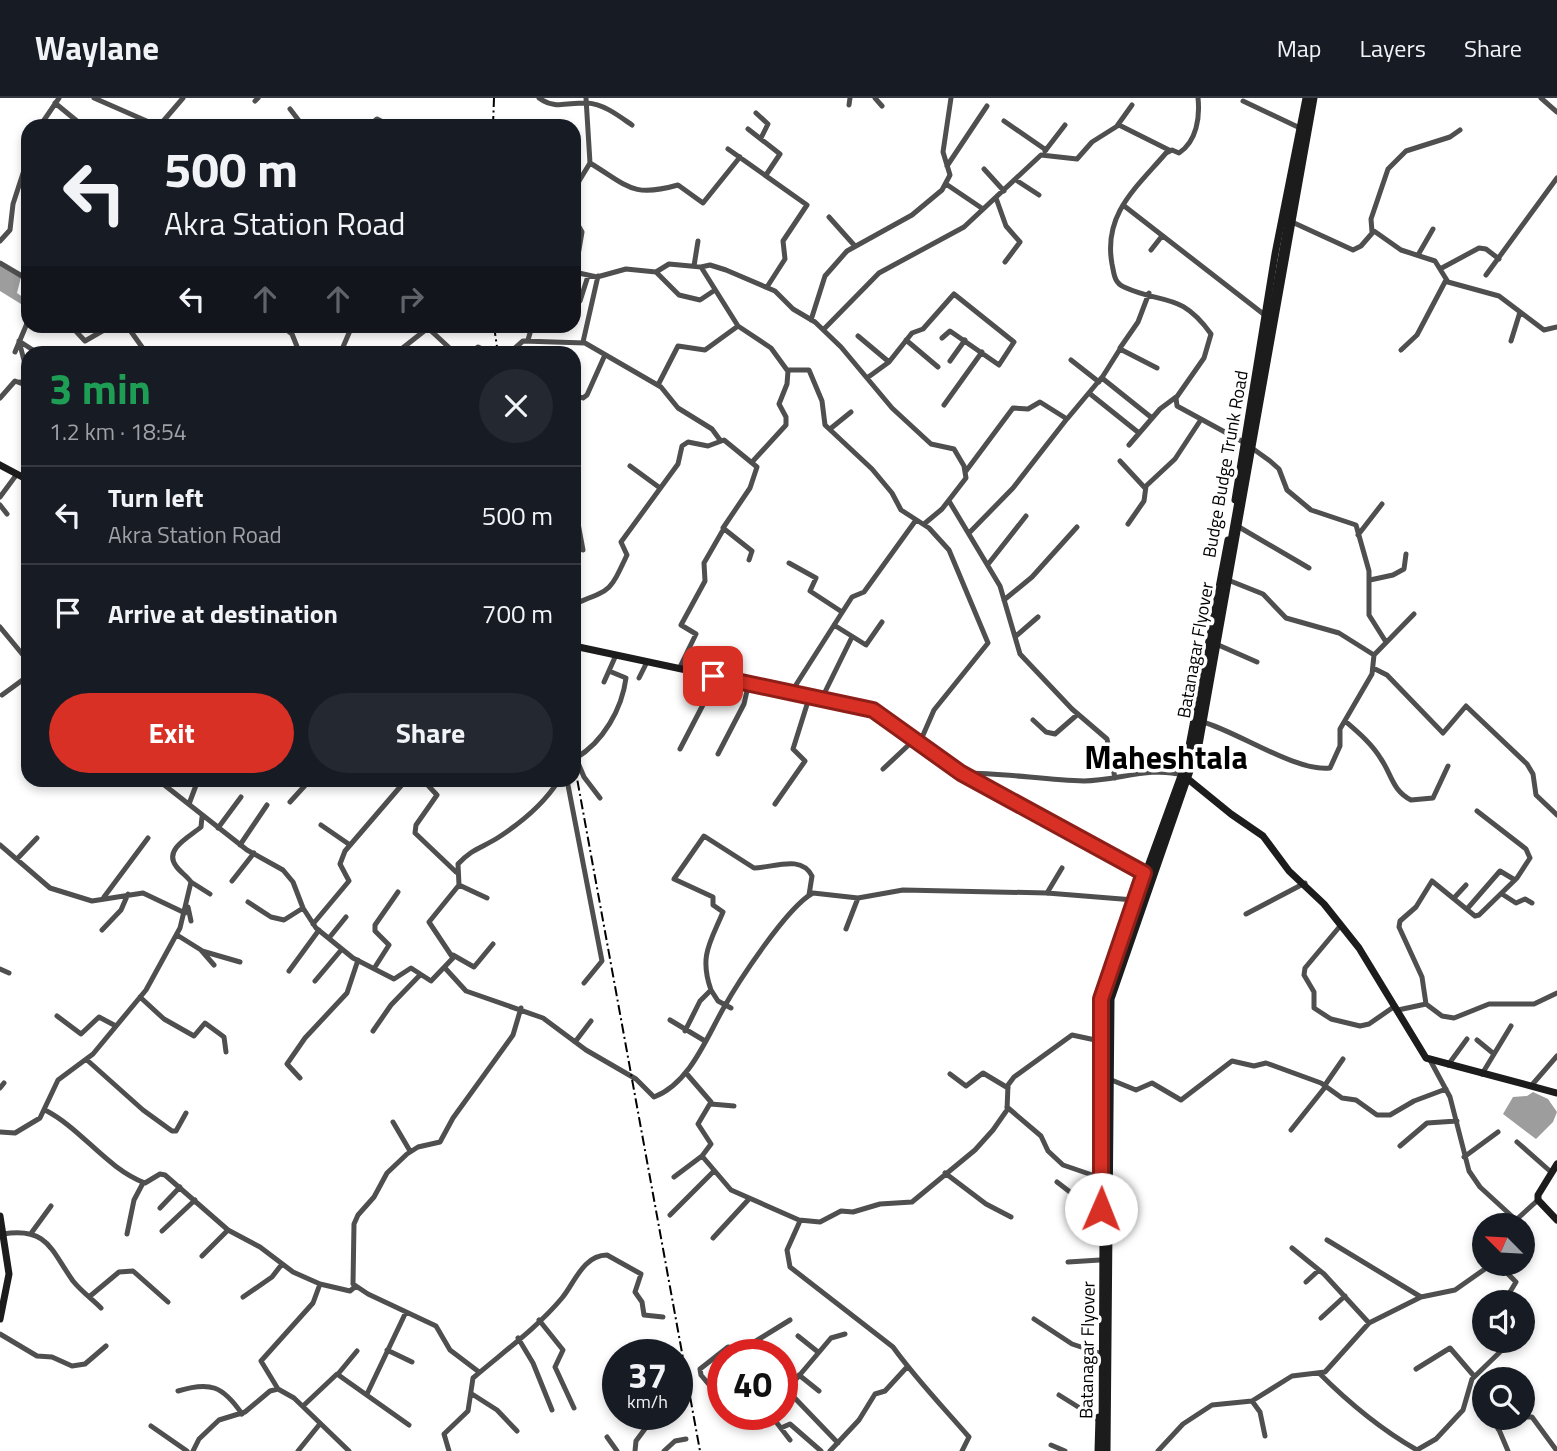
<!DOCTYPE html>
<html lang="en">
<head>
<meta charset="utf-8">
<style>
  body { margin:0; font-family:"Titillium Web",sans-serif; background:#242831; color:#f1f3f6; height:100vh; display:flex; flex-direction:column; font-size:26px; white-space:nowrap }
  * { box-sizing:border-box; margin:0 }
  p { font-size:23px; color:#9ea1a6 }
  .icon { flex:none; width:38px; height:38px; fill:none; stroke:currentColor; stroke-width:2; stroke-linecap:round; stroke-linejoin:round }
  .map { position:relative; flex:1; overflow:hidden }
  .side { position:absolute; left:21px; top:248px; width:560px; height:441px; display:flex; flex-direction:column; background:#171b24; border-radius:21px; box-shadow:0 4px 10px #0003 }
  .side>* { flex:none }
  .hud { position:absolute; left:21px; top:21px; width:560px; height:214px; border-radius:21px; box-shadow:0 4px 10px #0003; background:#171b24; color:#f1f3f6; overflow:hidden }
  .needle { width:46px; rotate:294deg }
  .controls { position:absolute; left:1472px; top:1115px; display:grid; gap:14px }
  .controls a { display:grid; place-items:center; width:63px; height:63px; border-radius:50%; background:#171b24; box-shadow:0 4px 10px #0003; font-size:35px }
  .speed { position:absolute; left:602px; top:1241px; display:flex; gap:14px; font-size:35px; font-weight:700; text-align:center }
  .speed>* { display:grid; place-content:center; width:91px; height:91px; border-radius:50%; background:#171b24; box-shadow:0 4px 10px #0003; line-height:1 }
  .speed small { font-size:18px; font-weight:400 }
  .speed .limit { border:10px solid #d22; background:#fff; color:#111 }
  .pin { position:absolute; display:grid; place-items:center; width:60px; height:60px; color:#fff; margin:-30px; border-radius:14px; box-shadow:0 4px 10px #0006 }
  .me { position:absolute; width:77px; margin:-38px; rotate:1deg; stroke-linejoin:round; filter:drop-shadow(0 0 5px #0008) }
  .turn { display:flex; align-items:center; gap:24px; height:147px; padding:0 28px; font-size:32px }
  .turn .icon { width:91px; height:91px; stroke-width:2.5 }
  .turn b { display:block; font-size:49px; line-height:60px }
  .lanes { display:flex; align-items:center; height:66px; padding:0 28px; background:#0003; justify-content:center; gap:35px; direction:ltr }
  .lanes .off { opacity:.35 }
  .round { display:grid; place-items:center; flex:none; width:74px; height:74px; border-radius:37px; background:#242831 }
  .overview { display:flex; align-items:center; justify-content:space-between; height:119px; padding:0 28px }
  h1 { font-size:42px; font-weight:700; line-height:52px; color:#1e9e55 }
  .primary-button { display:flex; gap:14px; margin-top:auto; padding:14px 28px }
  .primary-button a { flex:1; height:80px; border-radius:42px; background:#d93025; color:#fff; font-size:28px; font-weight:700; line-height:80px; text-align:center }
  .primary-button a+a { background:#242831; color:#f1f3f6 }
  ul { padding:0; list-style:none }
  li { display:flex; align-items:center; gap:21px; height:98px; padding:0 28px; border-top:2px solid #363941 }
  li div { flex:1 }
  li b { display:block; font-size:26px }
  li em { font-style:normal }
  header { display:flex; align-items:center; gap:42px; box-sizing:border-box; height:98px; padding:0 35px; background:#171b24; border-bottom:2px solid #363941 }
  header strong { font-size:33px }
  nav { display:flex; gap:38px; margin-inline-start:auto; font-size:24px }
  .map>svg:first-child { display:block }
  .water { fill:#9d9d9d }
  .lines { fill:none; stroke-linecap:round; stroke-linejoin:round }
  .street { stroke:#4f4f4f; stroke-width:5 }
  .secondary { stroke:#1c1c1c; stroke-width:7 }
  .rail { stroke:#000; stroke-width:2; stroke-dasharray:10 3.5 2 3.5; stroke-linecap:butt }
  .secondary-bridge { stroke:#1c1c1c; stroke-width:7 }
  .route-casing { stroke:#8d1f18; stroke-width:18 }
  .route { stroke:#d93025; stroke-width:12 }
  .labels { text-anchor:middle; dominant-baseline:central; stroke-width:7; stroke-linejoin:round; paint-order:stroke }
  .street-label { font-size:18px; fill:#000; stroke:#fff }
  .town-label { font-size:32px; font-weight:bold; fill:#000; stroke:#fff }
</style>
</head>
<body>
<header>
<strong>Waylane</strong>
<nav><a>Map</a><a>Layers</a><a>Share</a></nav>
</header>
<div class="map">
<svg width="1557" height="1353" viewBox="0 0 1557 1353">
  <rect width="100%" height="100%" fill="#fff"/>
  <path class="water" d="M0 167 21 179 17 195 24 200 21 206 0 193Z
    M1533 994 1548 1001 1557 1014 1553 1024 1536 1041 1503 1016 1513 999 1527 998Z"/>
  <g class="lines">
    <path class="street" d="M94 0 158 28
      M539 0C555 12 569 4 587 5 604 6 619 18 632 27
      M875 0 882 8
      M1198 0C1200 19 1197 43 1179 55L1172 52 1166 55C1136 90 1103 116 1112 166 1114 175 1114 185 1124 189 1163 207 1180 193 1211 236L1204 260 1176 300 1177 308 1245 345 1270 363 1279 371 1287 392 1311 412 1356 427 1369 473V517L1386 544
      M1541 0 1557 14
      M255 3 258 0
      M1243 3 1300 30
      M55 5 83 28
      M849 7 850 0
      M290 11 303 28
      M756 15 768 26 761 40
      M1004 23 1046 52
      M40 28 59 0
      M159 28 183 0
      M369 28 377 21 391 28
      M417 28H421
      M1117 28 1132 7
      M748 31 780 56 766 77
      M728 51 807 107 783 143 785 161 767 189
      M1045 53 1065 27
      M590 65C628 88 632 100 678 87L703 105 740 59
      M947 68 987 8
      M984 71 1004 93
      M1016 82 1039 97
      M946 86 983 111
      M996 100 1006 128 1020 144 1005 164
      M574 102 579 83 590 65 586 0
      M1123 107 1266 218
      M829 119 854 147
      M574 120 582 134 575 175
      M1292 124 1353 152 1361 148 1374 133 1401 152 1435 163 1448 184 1499 198 1544 232 1557 229
      M1372 134 1371 121 1388 71 1406 53 1450 39 1460 32
      M0 143 10 132 13 106 28 60
      M1151 152 1162 138
      M1418 157 1433 131
      M0 165 27 181
      M694 168 698 143
      M701 169 710 167 726 172 775 193 793 211 815 224 841 249 892 310 931 346 954 351 964 368 966 380 942 411 924 426
      M1440 171 1479 150 1486 151 1499 161
      M574 174 597 179 626 171 656 174 669 166 701 169 738 228 771 250 787 272H809L822 303 825 327 872 371 892 395 901 412 929 430 949 452 988 545 934 612 920 644
      M656 174 679 197 700 202 715 192
      M1486 177 1557 80
      M580 203 588 178
      M811 222 825 178 847 153 912 117 942 92 950 77 943 54 951 0
      M56 228H63
      M71 228 85 243 111 228
      M127 228 147 256
      M282 228 292 236 300 256
      M824 231 879 175 964 129 1041 57 1077 61 1092 44 1119 27 1169 52
      M858 238 889 264
      M528 242 532 228
      M906 242 938 269
      M19 243 27 274 22 285 20 284
      M19 243 36 254
      M1511 243 1520 214
      M583 244 598 178
      M1120 250 1138 224 1149 195
      M1401 252 1417 237 1446 182
      M15 254 28 223
      M340 256 352 228
      M395 256 428 230 456 256
      M469 256 478 249 493 256
      M508 256 523 243 585 245 661 289 678 310 712 331 720 342
      M1071 262 1099 284
      M950 263 965 242
      M867 280 889 264 912 235 923 231 954 196 1014 244 999 267 950 233 942 240
      M1102 280 1152 320
      M658 287 678 248 705 252 738 228
      M1089 295 1139 335
      M574 297 583 300 587 297 604 259
      M0 300 15 283 28 288
      M944 307 982 254
      M830 331 851 314
      M1129 347 1160 311 1176 299
      M753 363 786 327V319L779 306 787 286 788 273
      M1120 363 1145 390
      M630 368 660 390
      M966 373 1013 310 1028 311 1040 304 1067 321 1103 278 1120 251 1157 270
      M0 399 17 376
      M949 403 1000 488 1020 556 1072 611 1107 641 1115 680
      M574 404 583 452
      M0 407 7 416
      M1128 426 1144 403 1146 388 1175 361 1200 323
      M1239 429 1309 470
      M970 434 1013 390 1066 322
      M1358 437 1382 406
      M789 465 816 480 810 493 842 514
      M989 465 1026 418
      M1228 482 1263 496 1286 520 1339 535 1374 557
      M1370 482 1393 477 1404 471 1406 456
      M1004 502 1032 479 1077 429
      M574 506C612 491 609 495 627 457L621 444 678 366 682 348 688 344 708 348 724 342 757 369 750 390 723 430 752 453 749 462
      M834 527 866 547 882 524
      M0 529 28 563
      M1016 538 1038 519
      M1216 546 1257 564
      M1373 570 1387 577 1443 635 1466 608 1527 666 1533 676 1536 697 1557 717
      M679 571 696 536 681 527 705 483 704 465 723 432
      M639 580 647 564
      M604 584 616 557
      M792 593 852 499 864 494 916 422
      M2 597 28 578
      M822 600 852 539
      M1033 622 1046 634 1055 636 1078 616
      M1345 623C1359 635 1372 646 1381 661 1392 677 1392 692 1411 702L1433 700 1448 668
      M1203 624C1238 634 1296 674 1330 670L1340 648V631L1372 576 1374 557 1414 516
      M680 651 706 601 713 578
      M718 656 744 606 749 584
      M883 671 915 641
      M964 675C1005 675 1044 682 1084 683 1116 683 1151 668 1182 677
      M158 682 247 752 283 772 293 784 303 810 316 830 353 860 394 881 411 870 431 883 453 860 429 824 459 787 458 766C473 750 482 750 499 739 522 724 544 706 559 682
      M229 682 231 684
      M423 682 437 697 416 727 415 735 456 774
      M567 682 602 863 584 885
      M600 700 584 679 576 660C603 644 622 611 626 580L609 573
      M290 704 310 682
      M189 706 198 682
      M775 706 805 663 793 651 810 597
      M321 727 350 747
      M218 730 241 699
      M0 747 50 790 92 803 143 795 185 815
      M240 747 267 707
      M17 761 37 740
      M232 783 254 755
      M191 784 210 796
      M459 787 487 800
      M1047 795 1062 770
      M1502 796 1516 805 1525 801 1532 805
      M104 799 148 740
      M1454 800 1466 787
      M248 804 271 819 284 822 303 810
      M188 809 191 823
      M1467 811 1500 773 1515 782
      M1246 816 1305 785
      M313 826 349 783 340 766 345 753 406 682
      M1341 827 1305 870 1304 877 1314 894V910L1331 921 1360 928 1369 926 1395 908
      M846 831 858 800
      M102 832 121 812 128 796
      M177 837 201 852 214 867
      M329 840 346 819
      M202 853 240 864
      M453 857 474 869 493 846
      M375 869 389 847 375 833V827L398 794
      M445 870 466 893 543 920 586 952 636 981 654 999C689 986 706 941 723 911 738 884 787 809 813 795L858 800 903 792 1047 795 1134 802
      M0 871 9 875
      M289 873 319 832
      M315 883 342 851
      M711 892 718 903 731 910
      M140 899 164 921 194 938 205 925 224 939 226 954
      M1426 906 1422 879 1399 829 1400 823 1416 809 1432 783 1475 818 1479 817 1517 780 1530 760 1526 751 1477 713
      M1398 912 1426 906 1442 918 1454 920 1489 906H1534L1557 895
      M57 918 81 936 99 919 114 927
      M670 922 705 943
      M373 933 391 907 420 877
      M685 933 700 903 711 892C699 858 710 845 723 814L713 807V799L674 781 704 738 754 770C773 770 801 756 812 778L809 797
      M1477 942 1494 956
      M575 944 591 923
      M87 962 143 1012 172 1033H176L186 1015
      M1430 962 1450 999 1469 1073 1480 1089 1516 1122 1538 1102
      M1448 967 1467 941
      M686 975 711 1004 698 1026 711 1046 702 1058 731 1092 799 1122 820 1124 841 1113 853 1114 880 1106 912 1104 975 1052 993 1032 1007 1012 1008 987 1014 979 1072 937 1100 943
      M950 976 966 988 983 975 1008 990
      M1482 976 1511 928
      M300 980 287 966 305 940 347 895 358 862
      M1109 981 1136 992 1152 985 1181 1002 1232 963 1254 968 1266 965 1321 985 1342 1000 1356 1002 1377 1017H1390L1414 1003 1446 991
      M1325 987 1343 961
      M1531 988 1557 958
      M0 990 4 985
      M711 1006 734 1008
      M1007 1009 1041 1038 1048 1053 1063 1067 1101 1080
      M45 1012C82 1031 106 1070 145 1085L160 1076 165 1077 228 1132 260 1149 293 1174 320 1186 313 1205 261 1263 278 1291
      M393 1024 410 1053
      M1291 1032 1326 988
      M0 1034 15 1035 40 1020 58 982 93 956 146 892 180 830 191 784C187 778 180 774 176 768 163 751 191 738 201 729L202 719
      M1517 1044 1551 1074
      M1400 1048 1427 1025 1457 1023
      M1464 1059 1498 1034
      M945 1075 986 1106 1011 1119
      M674 1079 702 1058
      M1057 1084 1083 1104 1101 1111
      M160 1110 180 1089
      M670 1117 714 1073
      M800 1123 787 1152 790 1169 893 1249C916 1281 943 1309 969 1339L962 1353
      M162 1133 195 1102
      M32 1134 51 1108
      M3 1136C48 1129 51 1152 73 1183 81 1193 92 1201 101 1210
      M127 1136 134 1102 143 1085
      M713 1140 749 1101
      M1327 1142 1421 1199
      M1292 1150 1324 1176 1369 1225
      M202 1158 228 1132
      M1068 1164 1100 1162
      M1498 1166 1516 1184 1504 1204
      M1306 1184 1319 1172
      M320 1186 350 1193 356 1188
      M89 1199 119 1174 133 1173 168 1204
      M243 1199 272 1179 282 1166
      M1321 1220 1345 1198
      M1034 1221 1072 1246 1099 1255
      M539 1222 563 1252 555 1269 574 1310
      M0 1236 37 1258 52 1259 72 1268 85 1266 106 1248
      M798 1238 818 1254
      M518 1240 533 1265 552 1312
      M743 1251 790 1222
      M387 1252 412 1264
      M1416 1271 1450 1250 1474 1278
      M479 1274 450 1252 436 1228 368 1196 353 1186 354 1126 358 1117 374 1099 387 1075 407 1056 418 1049 440 1044 453 1020 513 937 521 910
      M1319 1275C1350 1306 1380 1331 1417 1352L1436 1341 1463 1312 1472 1281 1501 1253 1495 1242
      M338 1276 357 1253
      M799 1277 819 1293
      M178 1293C210 1283 223 1288 242 1316
      M716 1295 701 1277 700 1271 728 1249 743 1251 747 1256
      M367 1296 406 1214
      M472 1296 497 1312 517 1333
      M677 1296 679 1295
      M1059 1297 1099 1322
      M1252 1303 1260 1314 1265 1338
      M303 1308 337 1276 409 1327
      M770 1316 790 1342
      M1522 1319H1532L1557 1353
      M1494 1320 1508 1353
      M151 1328 187 1353
      M781 1330 790 1326 821 1353
      M1498 1331 1521 1320
      M607 1339 617 1353
      M838 1345 787 1292 831 1240 845 1236
      M1051 1347 1065 1353
      M193 1353 199 1341 219 1322 245 1314 270 1293 278 1291 294 1300 349 1353
      M298 1353 319 1327
      M449 1353 444 1336 468 1313 473 1280C502 1255 537 1230 562 1200 574 1186 583 1157 607 1157L641 1176 635 1194 642 1204 644 1217 663 1219
      M635 1353 636 1343 656 1316
      M664 1353 675 1343 686 1341
      M830 1353 859 1322 875 1296 885 1293 907 1269
      M1158 1353 1183 1326 1212 1307 1252 1303 1292 1278 1325 1274 1369 1225 1421 1199 1455 1192 1492 1166"/>
    <path class="secondary" d="M0 367 28 382
      M1235 402 1275 156 1306 0
      M574 548 873 612 955 671 1105 756 1147 776
      M1188 681 1231 716 1263 738 1289 773 1324 806 1359 850 1426 960 1557 995
      M1101 950 1100 915 1104 889 1186 664 1228 442
      M1557 1066 1538 1097V1102L1557 1122
      M0 1118 9 1176 0 1221
      M1098 1353 1099 1319
      M1107 1353 1111 901 1199 647 1314 0"/>
    <path class="rail" d="M493 28 494 0
      M494 228 498 256
      M574 664 700 1353"/>
    <path class="secondary-bridge" d="M1102 1353 1104 911 1109 886 1147 776 1186 679 1196 639 1310 0"/>
  </g>
  <g class="lines">
    <defs>
      <path id="route" d="M713 578 873 612 961 675 1144 775 1101 901V1111"/>
    </defs>
    <use href="#route" class="route-casing"/>
    <use href="#route" class="route"/>
  </g>
  <g class="labels">
    <g class="street-label">
      <text transform="translate(1225 366) rotate(-80)">Budge Budge Trunk Road</text>
      <text transform="translate(1195 552) rotate(-80)">Batanagar Flyover</text>
      <text transform="translate(1087 1252) rotate(-89)">Batanagar Flyover</text>
    </g>
    <g class="town-label">
      <text x="1166" y="659">Maheshtala</text>
    </g>
  </g>
</svg>
<div class="controls">
<a><svg class="needle" viewBox="-14 -14 28 28"><path d="M0-13l5 13h-10z" fill="#e53935"/><path d="M0 13l5-13h-10z" fill="#9ea1a6"/></svg></a>
<a><svg class="icon" aria-label="sound" viewBox="0 0 24 24"><path d="M4 9h4l5-4v14l-5-4H4zM17 9q2 3 0 6"/></svg></a>
<a><svg class="icon" aria-label="search" viewBox="0 0 24 24"><circle cx="10" cy="10" r="6"/><path d="M15 15l6 6"/></svg></a>
</div>
<div class="speed"><div>37<small>km/h</small></div><div class="limit">40</div></div>
<div class="pin" style="left:713px;top:578px;background:#d93025"><svg class="icon" aria-label="arrive" viewBox="0 0 24 24"><path d="M6 21V4h12l-3 4 3 4H6"/></svg></div>
<svg class="me" style="left:1101px;top:1111px" viewBox="-20 -20 40 40"><circle r="19" fill="#fff"/><path d="M0-13L10 11 0 6-10 11z" fill="#d93025"/></svg>
<div class="hud">
<div class="turn"><svg class="icon" aria-label="left" viewBox="0 0 24 24"><path d="M17 20v-9H6M10 6l-5 5 5 5"/></svg><div><b>500 m</b>Akra Station Road</div></div>
<div class="lanes"><svg class="icon" aria-label="left" viewBox="0 0 24 24"><path d="M17 20v-9H6M10 6l-5 5 5 5"/></svg><svg class="icon off" aria-label="ahead" viewBox="0 0 24 24"><path d="M12 20V5M6 11l6-6 6 6"/></svg><svg class="icon off" aria-label="ahead" viewBox="0 0 24 24"><path d="M12 20V5M6 11l6-6 6 6"/></svg><svg class="icon off" aria-label="right" viewBox="0 0 24 24"><path d="M7 20v-9h11M14 6l5 5-5 5"/></svg></div>
</div>
<section class="side">
<div class="overview"><div><h1>3 min</h1><p>1.2 km · 18:54</p></div><a class="round"><svg class="icon" aria-label="close" viewBox="0 0 24 24"><path d="M6 6l12 12M18 6L6 18"/></svg></a></div>
<ul>
<li><svg class="icon" aria-label="left" viewBox="0 0 24 24"><path d="M17 20v-9H6M10 6l-5 5 5 5"/></svg><div><b>Turn left</b><p>Akra Station Road</p></div><em>500 m</em></li>
<li><svg class="icon" aria-label="arrive" viewBox="0 0 24 24"><path d="M6 21V4h12l-3 4 3 4H6"/></svg><div><b>Arrive at destination</b></div><em>700 m</em></li>
</ul>
<div class="primary-button"><a>Exit</a><a>Share</a></div>
</section>
</div>
</body>
</html>
